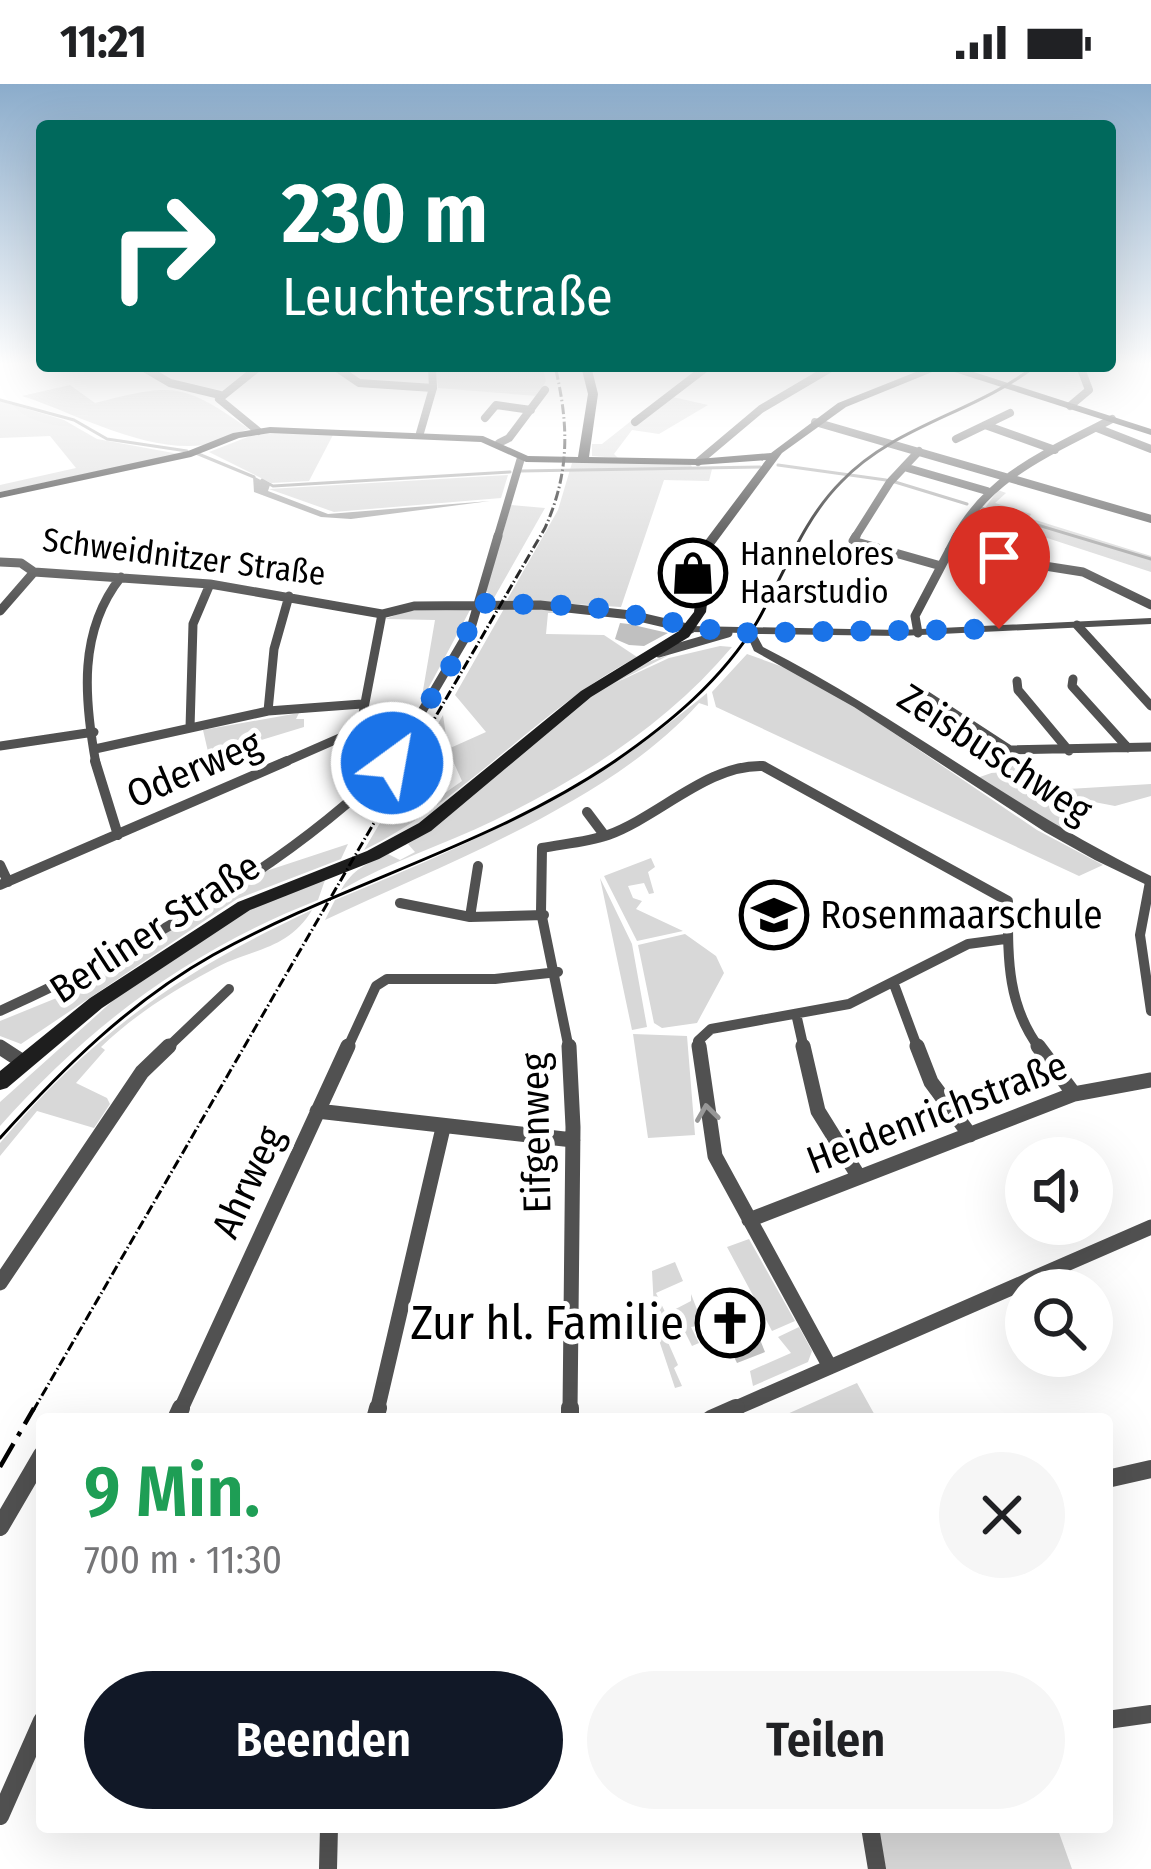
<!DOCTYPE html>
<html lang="de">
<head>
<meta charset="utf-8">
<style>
  body { margin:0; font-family:"Fira Sans Condensed",sans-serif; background:#f6f6f6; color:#202124; height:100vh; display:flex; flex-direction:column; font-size:45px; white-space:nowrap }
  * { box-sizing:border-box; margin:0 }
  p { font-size:39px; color:#757577 }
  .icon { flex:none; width:66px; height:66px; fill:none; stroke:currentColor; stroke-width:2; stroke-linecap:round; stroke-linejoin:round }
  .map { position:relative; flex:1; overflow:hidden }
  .panel { position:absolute; left:36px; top:1329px; width:1077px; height:420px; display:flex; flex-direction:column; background:#fff; border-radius:12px; box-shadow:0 12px 48px #0002 }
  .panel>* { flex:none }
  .banner { position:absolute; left:36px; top:36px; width:1080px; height:252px; border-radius:12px; box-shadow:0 12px 48px #0002; background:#00695c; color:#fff; overflow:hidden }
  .buttons { position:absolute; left:1005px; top:1053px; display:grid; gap:24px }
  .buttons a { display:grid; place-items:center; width:108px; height:108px; border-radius:50%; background:#fff; box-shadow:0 12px 48px #0002; font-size:60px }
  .pin { position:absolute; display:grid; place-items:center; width:102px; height:102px; color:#fff; margin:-123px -51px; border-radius:50% 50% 50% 0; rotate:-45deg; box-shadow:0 0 12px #0007 }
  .pin .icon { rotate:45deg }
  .me { position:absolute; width:132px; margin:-66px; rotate:32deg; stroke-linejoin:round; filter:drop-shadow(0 0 9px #0008) }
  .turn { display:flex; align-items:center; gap:42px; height:252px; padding:0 48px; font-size:54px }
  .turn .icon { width:156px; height:156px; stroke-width:2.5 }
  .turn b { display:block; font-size:84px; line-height:102px }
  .round { display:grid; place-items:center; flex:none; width:126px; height:126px; border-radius:63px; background:#f6f6f6 }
  .overview { display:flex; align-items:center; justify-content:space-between; height:204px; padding:0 48px }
  h1 { font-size:72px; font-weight:600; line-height:90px; color:#1e9e55 }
  .cta { display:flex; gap:24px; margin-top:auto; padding:24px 48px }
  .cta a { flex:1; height:138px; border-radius:72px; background:#111827; color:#fff; font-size:48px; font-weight:600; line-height:138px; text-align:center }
  .cta a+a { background:#f6f6f6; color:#202124 }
  .status { display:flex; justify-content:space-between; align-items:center; height:84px; padding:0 60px; background:#fff; direction:ltr }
  .status svg { height:33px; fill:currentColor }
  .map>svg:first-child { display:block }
  .green { fill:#d8d8d8 }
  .water { fill:#9f9f9f }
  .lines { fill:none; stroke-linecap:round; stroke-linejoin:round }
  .stream { stroke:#9f9f9f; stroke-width:3 }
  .building { fill:#c0c0c0 }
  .minor-far4 { stroke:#515151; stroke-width:8 }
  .minor-far3 { stroke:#515151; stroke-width:9 }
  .minor-far2 { stroke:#515151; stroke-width:10 }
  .minor-far1 { stroke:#515151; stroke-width:15 }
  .minor { stroke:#515151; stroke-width:18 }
  .tertiary { fill:#515151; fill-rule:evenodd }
  .secondary { fill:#1e1e1e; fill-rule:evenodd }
  .tram { stroke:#000; stroke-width:3 }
  .rail-far1 { stroke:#000; stroke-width:3; stroke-dasharray:10 3 1.5 3; stroke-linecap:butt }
  .rail { stroke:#000; stroke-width:4.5; stroke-dasharray:27 9 4.5 9; stroke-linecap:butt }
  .oneway { stroke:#979797 }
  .route { stroke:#1a73e8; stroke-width:21; stroke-dasharray:0 37.8 }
  .labels { text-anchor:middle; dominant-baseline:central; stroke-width:10; stroke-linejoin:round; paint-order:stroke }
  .far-poi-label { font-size:33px; fill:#000; stroke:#fff; text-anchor:start }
  .far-street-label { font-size:33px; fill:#000; stroke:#fff }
  .street-label { font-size:39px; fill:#000; stroke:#fff }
  .poi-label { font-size:39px; fill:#000; stroke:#fff; text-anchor:start }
  .near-poi-label { font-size:48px; fill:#000; stroke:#fff; text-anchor:end }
</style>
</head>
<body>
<div class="status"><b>11:21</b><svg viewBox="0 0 49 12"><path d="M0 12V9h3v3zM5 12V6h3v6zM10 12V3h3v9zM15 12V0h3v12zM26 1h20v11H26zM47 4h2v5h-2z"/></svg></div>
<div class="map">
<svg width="1151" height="1785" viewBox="0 0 1151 1785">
  <rect width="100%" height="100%" fill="#fff"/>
  <path class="green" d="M436 282H542L546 297 537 312 438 304Z
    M70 301 95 319C173 299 182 298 249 345 235 349 218 359 204 361 145 369 75 329 22 312Z
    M664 311 708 321 659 350 632 346 614 370 618 374 592 372V360H602Z
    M0 317 64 336 97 355 179 370 0 408V401L76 384 50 352 0 354Z
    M258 349H334L309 397 271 399 209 368Z
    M572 379H690L693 385H712L709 397 664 396 621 523 507 516 558 426Z
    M508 391 501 414 334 428 269 405Z
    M998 406 1006 409 995 419 1031 430 1029 434 1151 472V488L1035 450 1026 464 1002 458 1005 444 979 438 971 443Z
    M511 421 545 424 494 514 486 507Z
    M505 523 608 529H548L546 550 604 551 637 573C538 625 466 716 364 766L407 693 435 716 462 697 448 666 416 678 443 631 448 665 486 648 455 611Z
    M470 526 421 618 435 536 385 535 407 527Z
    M720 562 732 563C667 640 584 693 493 737 443 761 389 778 341 806 353 785 366 780 388 770L400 776 415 768 408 760C496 707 570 598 669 571L613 600 669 574Z
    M747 570 811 593 1037 746 1103 781 1079 792 716 623 712 608Z
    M707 609 708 622 699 619C609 719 446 779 325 836L335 816C472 760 592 705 707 609Z
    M299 629 296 635H304V643L209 672 203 646Z
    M1023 678 1052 706 1151 700V712L1115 722 1089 717 1059 739 1073 750 1067 753 977 694Z
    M348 760 341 775 237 815 21 960 0 952V937L59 913 260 789Z
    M651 774 655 783 648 788 654 809 649 810 644 799 628 802 633 814 642 817 636 825 683 847 637 857 604 792Z
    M600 794 632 860 647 943 632 946Z
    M320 795 325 796 318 816C190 866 91 940 0 1042V1018L117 913 248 826Z
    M312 826C287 868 249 864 210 887 171 908 133 932 101 963L105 966 76 999 107 1014 110 1020 94 1044 37 1027 0 1072V1059C93 950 182 886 312 826Z
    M685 850 716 872 724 889 697 939 662 944 654 939 638 861Z
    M633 950 687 952 695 1051 648 1054Z
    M749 1155 795 1237 772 1247 727 1163Z
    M675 1178 683 1197 656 1209 666 1230 691 1217V1210L703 1241 691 1243 699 1259 692 1262 681 1240 663 1247 678 1281 674 1284 682 1302 675 1304 655 1244 652 1187Z
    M799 1243 812 1267 808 1278 753 1302 750 1287 791 1269 778 1253Z
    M857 1299 877 1335H776L850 1302Z
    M878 1743H1057L1072 1785H886Z"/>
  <path class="water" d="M253 392 270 401 268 407 328 430 490 417 351 435 321 433 254 408Z"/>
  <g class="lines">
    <path class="stream" d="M0 316 74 336 107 355 187 367
      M196 369 254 393
      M778 381 886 396
      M520 387 760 383
      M262 396 273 402 510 388
      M895 398 967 420
      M981 424 1151 475"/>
  </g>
  <path class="building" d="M620 539 629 540 668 549 644 562 629 561 615 555Z
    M742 1210 765 1268 737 1279 720 1245 714 1248 702 1225Z"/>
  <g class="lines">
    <path class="minor-far4" d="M334 282 359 299 433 304
      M146 285 170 299 220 311
      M1070 322 1089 306 1080 282
      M485 334 496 321 531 326
      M635 338 708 282
      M815 338 1151 435
      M985 341 1055 366
      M1097 344 1151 365
      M258 347 219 315 260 282
      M420 349 433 304 432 282
      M956 355 1010 329
      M499 359 509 354 545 306
      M698 378 761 325 834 282
      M904 383 987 407
      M497 455 521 374
      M854 455 890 398 919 367
      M955 455C989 391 1050 368 1112 335"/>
    <path class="minor-far3" d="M856 452 853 457 941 482
      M949 467 1083 488 1151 521
      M0 478 21 479 34 488 210 500 382 530 414 522 540 521 631 531 691 545
      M0 527 34 488
      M1077 541 1151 622
      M918 549 915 532 957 452
      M659 569 728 549
      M1073 595 1072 602 1128 664
      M1017 597 1018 606 1069 667
      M915 604 1010 666 1151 663
      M268 627 274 565 289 512
      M190 644 193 540 210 500
      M360 645 382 530
      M0 662 94 648
      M95 665 268 627 362 620
      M96 680C84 614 78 547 121 493
      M280 680 367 642 415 643
      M391 680 471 544 498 452"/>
    <path class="minor-far2" d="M95 677 118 751
      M587 728 605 752
      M0 781 8 798
      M1150 798 1140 851 1151 927
      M0 801 287 677
      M400 819 470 833 544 831
      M470 833 478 782
      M895 903 918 965
      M0 927C140 863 284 786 393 677
      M797 934 804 965
      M166 965 229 905
      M347 965 376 902 387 895H495L558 888
      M569 965 541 828 542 764C563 760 587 758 608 751 660 732 708 680 763 682L1008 817C1008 872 1006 920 1040 965
      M699 965 698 957 711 945 849 920 968 860 1005 855"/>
    <path class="minor-far1" d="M569 962 573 1043 570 1327
      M699 962 715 1072 830 1283
      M803 962 818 1027 859 1093
      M917 962 931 998 970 1051
      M1038 962 1074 1010
      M0 963 23 978
      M317 1027 573 1056
      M749 1136 1074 1010 1151 996
      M0 1199 142 988 169 962
      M180 1327 348 962
      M377 1327 443 1044
      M729 1327 1151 1143"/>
    <path class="minor" d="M570 1324V1335
      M176 1335 181 1324
      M375 1335 378 1324
      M711 1335 736 1324
      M1107 1395 1151 1385
      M0 1443 42 1371
      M1107 1636 1151 1630
      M0 1732 42 1637
      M870 1743 877 1785
      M328 1785 329 1743"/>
    <path class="tertiary" d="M1151 534V540L900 552 756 550 763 563C897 631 1015 726 1151 792V803L1095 776 1045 748 854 623 754 567 746 549 691 548 686 545 691 542 900 546Z"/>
    <path class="secondary" d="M581 282H591L598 310 589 373 698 375 771 369 838 319 931 282H955L1151 345V351L942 284 846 323 782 369 714 461 706 528 689 553 591 613 431 747 379 775 250 826 102 924 7 1004 0 1006V987L90 914 238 818 367 767 419 739 581 607 679 547 694 528 702 461 766 376 698 381 526 378 481 358 270 349 239 354 191 373 0 414V408L188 367 233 349 270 343 483 352 528 372 578 373 588 310Z"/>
    <path class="tram" d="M0 1054C63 984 131 917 213 871 343 799 492 761 615 677 670 639 722 596 757 538 784 491 802 437 841 398 895 341 975 329 1035 282"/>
    <path class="rail-far1" d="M33 1327 545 444C570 388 569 341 555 282"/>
    <path class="rail" d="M0 1383 34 1324"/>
  </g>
  <defs><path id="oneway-chevron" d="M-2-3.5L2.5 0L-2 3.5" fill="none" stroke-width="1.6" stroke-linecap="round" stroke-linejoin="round" transform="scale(3)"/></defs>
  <use class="oneway" href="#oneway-chevron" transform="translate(707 1029) rotate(-98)"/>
  <linearGradient id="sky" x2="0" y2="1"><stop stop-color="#8baccb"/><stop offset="0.53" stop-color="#fff"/><stop offset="1" stop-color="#fff" stop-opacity="0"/></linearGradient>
  <rect width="1151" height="527" fill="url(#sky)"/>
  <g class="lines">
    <path class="route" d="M392 679 458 570 479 519 587 522 728 549 999 545"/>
  </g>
  <defs>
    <symbol id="shop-ring" viewBox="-11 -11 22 22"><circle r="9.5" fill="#fff" stroke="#000" stroke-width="1.5"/><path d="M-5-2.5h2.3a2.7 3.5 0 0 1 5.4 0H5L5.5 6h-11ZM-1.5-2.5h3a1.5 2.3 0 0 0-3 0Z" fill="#000"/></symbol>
    <symbol id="school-ring" viewBox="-11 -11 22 22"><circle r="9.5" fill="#fff" stroke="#000" stroke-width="1.5"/><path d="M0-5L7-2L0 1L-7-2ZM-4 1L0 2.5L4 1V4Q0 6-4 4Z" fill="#000"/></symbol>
    <symbol id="church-ring" viewBox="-11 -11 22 22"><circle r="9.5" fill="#fff" stroke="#000" stroke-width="1.5"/><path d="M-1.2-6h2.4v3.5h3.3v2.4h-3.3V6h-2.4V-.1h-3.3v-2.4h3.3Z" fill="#000"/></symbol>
  </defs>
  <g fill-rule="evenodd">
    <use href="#shop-ring" x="655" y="451" width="76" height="76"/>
    <use href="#school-ring" x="736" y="793" width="76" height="76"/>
    <use href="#church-ring" x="692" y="1201" width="76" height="76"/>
  </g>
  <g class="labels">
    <g class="far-poi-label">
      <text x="740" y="470">Hannelores<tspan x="740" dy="38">Haarstudio</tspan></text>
    </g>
    <g class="far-street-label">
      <text transform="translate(184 473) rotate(7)">Schweidnitzer Straße</text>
    </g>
    <g class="street-label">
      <text transform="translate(995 670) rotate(33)">Zeisbuschweg</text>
      <text transform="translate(194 685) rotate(-23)">Oderweg</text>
      <text transform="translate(155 844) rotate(-33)">Berliner Straße</text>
      <text transform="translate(937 1029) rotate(-21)">Heidenrichstraße</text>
      <text transform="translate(536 1049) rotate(-91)">Eifgenweg</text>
      <text transform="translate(248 1098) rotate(-65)">Ahrweg</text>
    </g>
    <g class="poi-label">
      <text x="820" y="831">Rosenmaarschule</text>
    </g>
    <g class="near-poi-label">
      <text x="684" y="1239">Zur hl. Familie</text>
    </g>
  </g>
</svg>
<div class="buttons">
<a><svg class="icon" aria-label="sound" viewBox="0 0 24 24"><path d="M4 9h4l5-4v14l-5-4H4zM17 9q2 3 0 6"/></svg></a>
<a><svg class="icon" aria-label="search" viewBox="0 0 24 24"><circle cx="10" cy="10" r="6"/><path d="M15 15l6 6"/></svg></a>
</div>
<div class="pin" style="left:999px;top:545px;background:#d93025"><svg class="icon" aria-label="arrive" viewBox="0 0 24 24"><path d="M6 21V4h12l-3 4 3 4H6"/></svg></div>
<svg class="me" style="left:392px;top:679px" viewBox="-20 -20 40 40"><circle r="17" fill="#1a73e8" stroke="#fff" stroke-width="3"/><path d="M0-11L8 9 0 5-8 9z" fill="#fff"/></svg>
<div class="banner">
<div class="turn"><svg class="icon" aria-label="right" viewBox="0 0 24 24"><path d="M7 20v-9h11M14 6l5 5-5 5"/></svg><div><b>230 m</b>Leuchterstraße</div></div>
</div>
<section class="panel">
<div class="overview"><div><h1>9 Min.</h1><p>700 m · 11:30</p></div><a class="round"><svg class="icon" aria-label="close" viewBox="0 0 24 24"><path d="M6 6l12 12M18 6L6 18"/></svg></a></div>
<div class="cta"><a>Beenden</a><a>Teilen</a></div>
</section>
</div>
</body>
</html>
